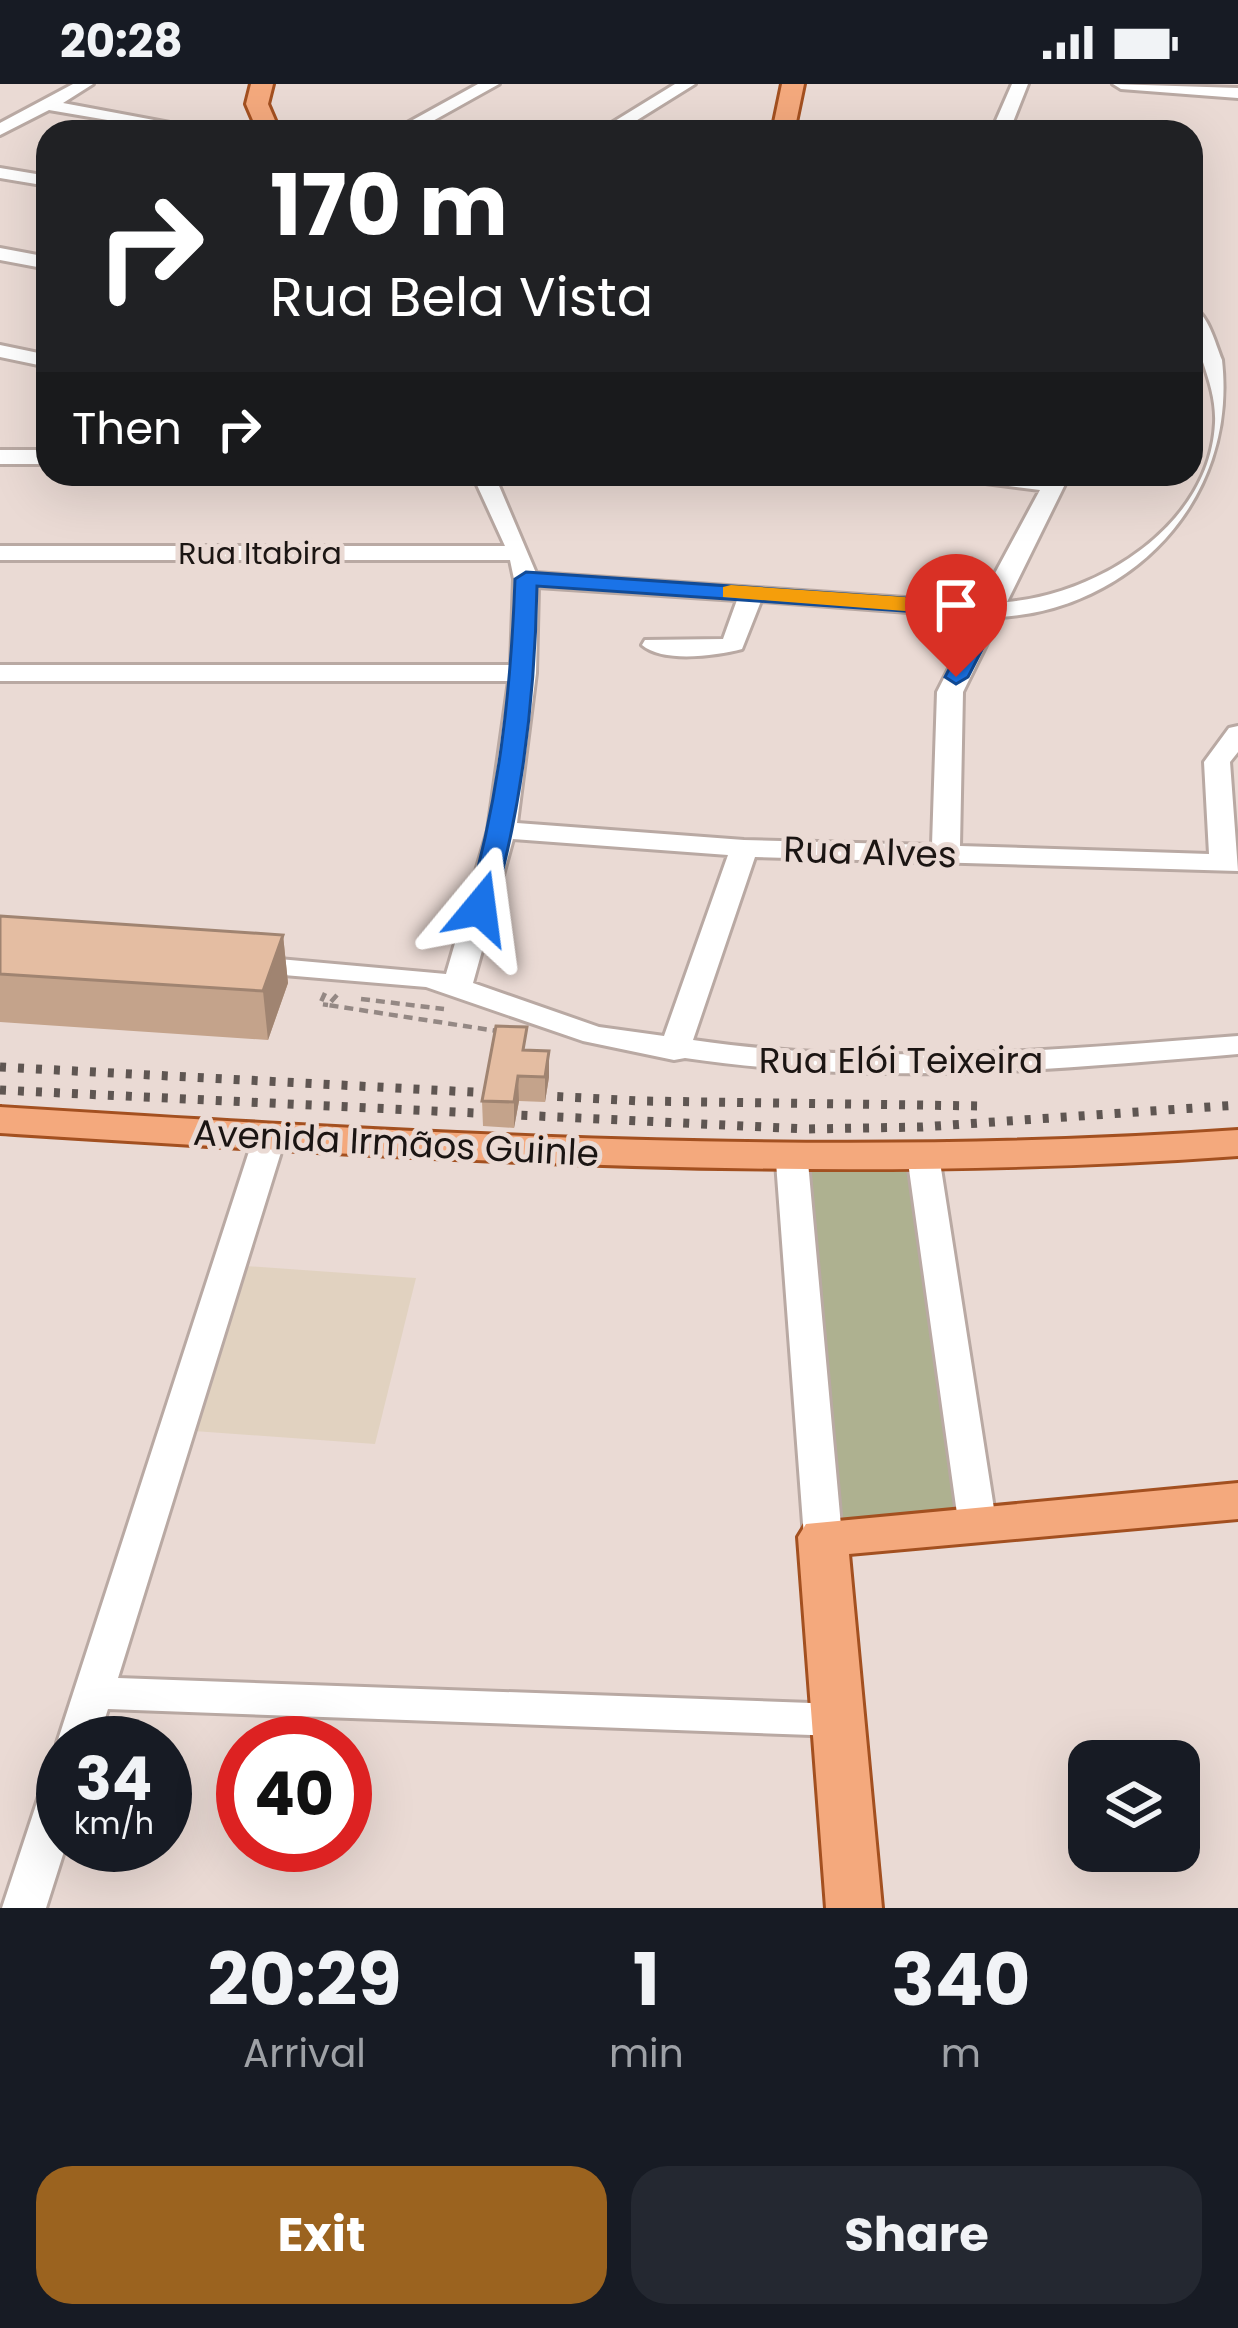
<!DOCTYPE html>
<html lang="en">
<head>
<meta charset="utf-8">
<style>
  body { margin:0; font-family:Poppins,sans-serif; background:#242831; color:#f1f3f6; height:100vh; display:flex; flex-direction:column; font-size:45px; white-space:nowrap }
  * { box-sizing:border-box; margin:0 }
  p { font-size:39px; color:#9ea1a6 }
  .icon { flex:none; width:66px; height:66px; fill:none; stroke:currentColor; stroke-width:2; stroke-linecap:round; stroke-linejoin:round }
  .map { position:relative; height:1824px; overflow:hidden }
  .details { display:flex; flex-direction:column; background:#171b24; flex:1 }
  .details>* { flex:none }
  .guide { position:absolute; left:36px; top:36px; width:1167px; height:366px; border-radius:36px; box-shadow:0 12px 48px #0002; background:#202124; color:#fff; overflow:hidden }
  .controls { position:absolute; left:1068px; top:1656px; display:grid; gap:24px }
  .controls a { display:grid; place-items:center; width:132px; height:132px; border-radius:24px; background:#171b24; box-shadow:0 12px 48px #0002; font-size:60px }
  .speed { position:absolute; left:36px; top:1632px; display:flex; gap:24px; font-size:60px; font-weight:700; text-align:center }
  .speed>* { display:grid; place-content:center; width:156px; height:156px; border-radius:50%; background:#171b24; box-shadow:0 12px 48px #0002; line-height:1 }
  .speed small { font-size:30px; font-weight:400 }
  .speed .limit { border:18px solid #d22; background:#fff; color:#111 }
  .pin { position:absolute; display:grid; place-items:center; width:102px; height:102px; color:#fff; margin:-123px -51px; border-radius:50% 50% 50% 0; rotate:-45deg; box-shadow:0 0 12px #0007 }
  .pin .icon { rotate:45deg }
  .me { position:absolute; width:132px; margin:-66px; rotate:16deg; stroke-linejoin:round; filter:drop-shadow(0 0 9px #0008) }
  .turn { display:flex; align-items:center; gap:42px; height:252px; padding:0 36px; font-size:54px }
  .turn .icon { width:156px; height:156px; stroke-width:2.5 }
  .turn b { display:block; font-size:84px; line-height:102px }
  .then { display:flex; align-items:center; height:114px; padding:0 36px; background:#0003; gap:24px; font-size:45px }
  .eta { display:flex; justify-content:space-evenly; align-items:center; height:204px; text-align:center }
  .eta b { font-size:72px; font-weight:700; line-height:84px }
  .primary-button { display:flex; gap:24px; margin-top:auto; padding:24px 36px }
  .primary-button a { flex:1; height:138px; border-radius:36px; background:#9b631f; color:#fff; font-size:48px; font-weight:700; line-height:138px; text-align:center }
  .primary-button a+a { background:#242831; color:#f1f3f6 }
  .status { display:flex; justify-content:space-between; align-items:center; height:84px; padding:0 60px; background:#171b24; direction:ltr }
  .status svg { height:33px; fill:currentColor }
  .map>svg:first-child { display:block }
  .commercial { fill:#e1d2c0 }
  .green { fill:#aeb190 }
  .lines { fill:none; stroke-linecap:round; stroke-linejoin:round }
  .minor-casing { stroke:#b9a9a3; stroke-width:6 }
  .major-casing { stroke:#a35020; stroke-width:6 }
  .path { stroke:#948884; stroke-width:4.5; stroke-dasharray:9 6; stroke-linecap:butt }
  .minor { fill:#fff; fill-rule:evenodd }
  .major { fill:#f4a97d; fill-rule:evenodd }
  .rail { stroke:#5f5652; stroke-width:9; stroke-dasharray:6 12; stroke-linecap:butt }
  .wall { fill:#c4a38b }
  .shaded-wall { fill:#a08471 }
  .building { fill:#e4bda2; stroke:#a08471; stroke-width:3 }
  .route { fill:#1a73e8; stroke:#114b97; stroke-width:3 }
  .slow { fill:#f59e0b }
  .labels { text-anchor:middle; dominant-baseline:central; stroke-width:10; stroke-linejoin:round; paint-order:stroke }
  .far-street-label { font-size:30px; fill:#1b1513; stroke:#eadad4 }
  .street-label { font-size:36px; fill:#1b1513; stroke:#eadad4 }
</style>
</head>
<body>
<div class="status"><b>20:28</b><svg viewBox="0 0 49 12"><path d="M0 12V9h3v3zM5 12V6h3v6zM10 12V3h3v9zM15 12V0h3v12zM26 1h20v11H26zM47 4h2v5h-2z"/></svg></div>
<div class="map">
<svg width="1238" height="1824" viewBox="0 0 1238 1824">
  <rect width="100%" height="100%" fill="#eadad4"/>
  <path class="commercial" d="M246 1182 416 1194 375 1360 194 1347Z"/>
  <path class="green" d="M792 1078H924L978 1444 823 1453Z"/>
  <g class="lines">
    <defs>
      <path id="minor" d="M73 0H93L63 19 218 48H178L49 26 0 51V39Z
        M478 0H499L413 48H391Z
        M675 0H695L618 48H597Z
        M1012 0H1028L1009 48H991Z
        M1113 0 1238 4V14L1121 5Z
        M0 84 48 92V102L0 94Z
        M0 164 48 173V185L0 176Z
        M1191 222C1208 229 1215 259 1222 276 1238 419 1127 526 1000 533L963 608 960 762 1209 770 1204 678 1229 644 1238 642V668L1230 678 1238 787 755 773 693 956C876 983 1055 966 1238 952V970C1047 986 877 1002 685 974L674 976 583 957 426 903 236 887 231 881 246 872 446 890 488 746 509 597H0V581H511L514 495 510 476H0V462H505L472 390H494L536 489 979 519 1040 406 970 397 959 390H1070L1007 518C1099 510 1210 441 1215 339 1217 297 1191 263 1191 222ZM538 503 737 516 723 555 645 556 642 561C663 579 715 572 742 565L761 517 975 533 937 608 932 761 744 756 517 739 536 589ZM513 755 728 771 664 952 599 943 473 899Z
        M0 261 48 271V283L0 273Z
        M0 366H48V380H0Z
        M270 1042 286 1052 118 1594 839 1620 853 1625 859 1636 853 1647 839 1652 108 1625 97 1659H63V1671L57 1659 254 1052Z
        M792 1068 808 1078 842 1453 836 1463 823 1467 810 1463 804 1453 776 1078Z
        M924 1068 940 1078 997 1444 991 1454 978 1458 965 1454 959 1444 908 1078Z
        M63 1686 66 1761 46 1824H2L42 1703 48 1691Z"/>
      <path id="major" d="M251 0H273L268 20 280 48H258L246 20Z
        M782 0H804L794 48H772Z
        M0 1023C413 1049 824 1075 1238 1046V1072C824 1102 414 1075 0 1049Z
        M1238 1399V1435L849 1470 882 1824H826L798 1453 806 1440Z"/>
    </defs>
    <use href="#minor" class="minor-casing"/>
    <use href="#major" class="major-casing"/>
    <path class="path" d="M325 909 320 920 328 921
      M337 911 328 921 497 947
      M361 915 444 925"/>
    <use href="#minor" class="minor"/>
    <use href="#major" class="major"/>
    <path class="rail" d="M0 983 641 1017 983 1022
      M0 1006 806 1045 922 1043 1238 1021"/>
  </g>
  <path class="wall" d="M0 832 283 851 288 899 268 956 0 938Z
    M527 966 549 967V993L545 1018 519 1017 514 1044 483 1042 482 1017Z"/>
  <path class="shaded-wall" d="M283 851 288 899 268 956 263 907Z
    M549 967V993L545 1018V993Z
    M518 992 519 1017 514 1044V1018Z"/>
  <path class="building" d="M0 832 283 851 263 907 0 890Z
    M496 942 527 943 523 966 549 967 545 993 518 992 514 1018 482 1017Z"/>
  <path class="route" d="M526 488 991 520 1002 527 968 593 956 600 945 593 977 532 537 502C535 612 523 718 493 824L480 831 467 824C499 716 511 607 515 495Z"/>
  <path class="slow" d="M731 501 905 513 916 520 905 527 723 513V503Z"/>
  <g class="labels">
    <g class="far-street-label">
      <text x="260" y="469">Rua Itabira</text>
    </g>
    <g class="street-label">
      <text transform="translate(870 768) rotate(2)">Rua Alves</text>
      <text x="901" y="976">Rua Elói Teixeira</text>
      <text transform="translate(396 1059) rotate(3)">Avenida Irmãos Guinle</text>
    </g>
  </g>
</svg>
<div class="controls">
<a><svg class="icon" aria-label="layers" viewBox="0 0 24 24"><path d="M12 4l9 5-9 5-9-5zM3 14l9 5 9-5"/></svg></a>
</div>
<div class="speed"><div>34<small>km/h</small></div><div class="limit">40</div></div>
<div class="pin" style="left:956px;top:593px;background:#d93025"><svg class="icon" aria-label="arrive" viewBox="0 0 24 24"><path d="M6 21V4h12l-3 4 3 4H6"/></svg></div>
<svg class="me" style="left:480px;top:824px" viewBox="-20 -20 40 40"><path d="M0-17L14 15 0 8-14 15z" fill="#1a73e8" stroke="#fff" stroke-width="4"/></svg>
<div class="guide">
<div class="turn"><svg class="icon" aria-label="right" viewBox="0 0 24 24"><path d="M7 20v-9h11M14 6l5 5-5 5"/></svg><div><b>170 m</b>Rua Bela Vista</div></div>
<div class="then">Then<svg class="icon" aria-label="right" viewBox="0 0 24 24"><path d="M7 20v-9h11M14 6l5 5-5 5"/></svg></div>
</div>
</div>
<section class="details">
<div class="eta">
<div><b>20:29</b><p>Arrival</p></div>
<div><b>1</b><p>min</p></div>
<div><b>340</b><p>m</p></div>
</div>
<div class="primary-button"><a>Exit</a><a>Share</a></div>
</section>
</body>
</html>
